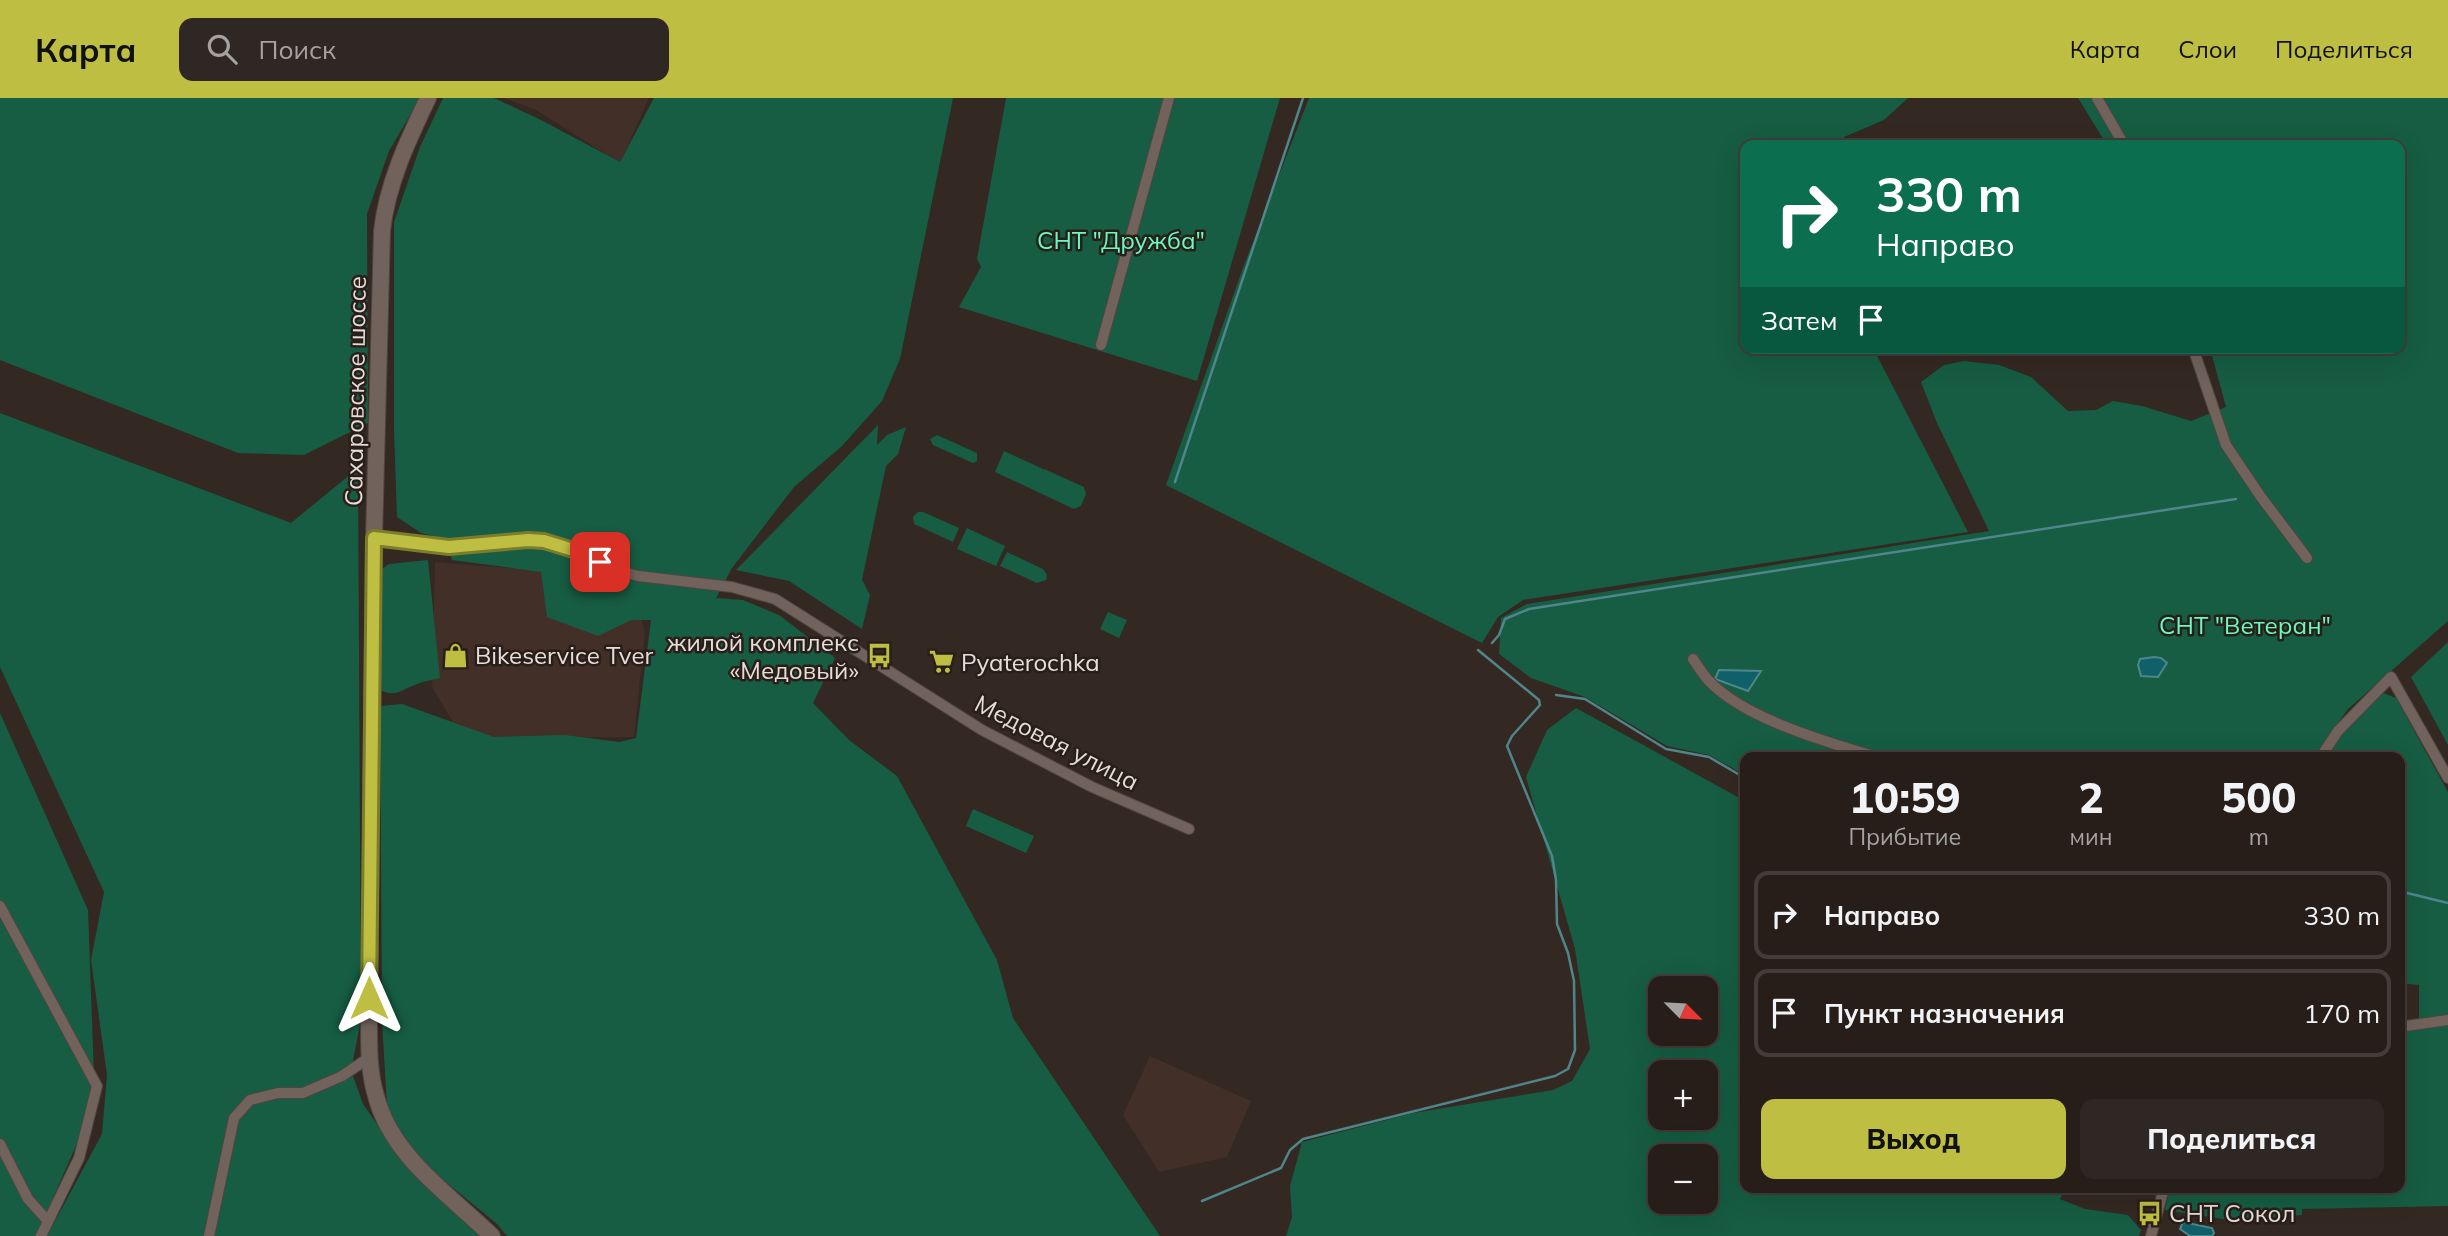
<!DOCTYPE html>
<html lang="ru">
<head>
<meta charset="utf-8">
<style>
  body { margin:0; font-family:Mulish,sans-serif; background:#2f2723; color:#f1f3f6; height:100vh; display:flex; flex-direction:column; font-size:26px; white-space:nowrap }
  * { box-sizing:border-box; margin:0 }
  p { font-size:23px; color:#a4a2a2 }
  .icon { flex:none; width:38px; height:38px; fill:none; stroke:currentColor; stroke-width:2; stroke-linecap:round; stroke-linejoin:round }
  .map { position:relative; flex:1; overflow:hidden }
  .details { position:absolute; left:1740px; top:654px; width:665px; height:441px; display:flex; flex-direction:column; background:#271e1a; border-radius:14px; box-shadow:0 7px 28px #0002,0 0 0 2px #433c39 }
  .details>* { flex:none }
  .hud { position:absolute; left:1740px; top:42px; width:665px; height:214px; border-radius:14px; box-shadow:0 7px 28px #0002,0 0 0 2px #433c39; background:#0b6e4f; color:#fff; overflow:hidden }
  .needle { width:46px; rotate:114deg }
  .buttons { position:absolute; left:1648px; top:878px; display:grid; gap:14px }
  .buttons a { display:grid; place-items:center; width:70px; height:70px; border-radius:14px; background:#271e1a; box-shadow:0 7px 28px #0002,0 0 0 2px #433c39; font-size:35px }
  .pin { position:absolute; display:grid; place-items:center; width:60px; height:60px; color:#fff; margin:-30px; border-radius:14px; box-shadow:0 4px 10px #0006 }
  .me { position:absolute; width:77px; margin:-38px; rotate:0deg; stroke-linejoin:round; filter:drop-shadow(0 0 5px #0008) }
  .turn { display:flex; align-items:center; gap:24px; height:147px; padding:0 21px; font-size:32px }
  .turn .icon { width:91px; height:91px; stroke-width:2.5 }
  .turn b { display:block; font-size:49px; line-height:60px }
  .then { display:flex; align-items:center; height:66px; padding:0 21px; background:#0003; gap:14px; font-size:26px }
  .eta { display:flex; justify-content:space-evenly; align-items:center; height:119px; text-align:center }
  .eta b { font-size:42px; font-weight:800; line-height:49px }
  .primary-button { display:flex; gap:14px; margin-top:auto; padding:14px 21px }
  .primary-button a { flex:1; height:80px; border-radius:14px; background:#bebf42; color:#111; font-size:28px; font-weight:800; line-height:80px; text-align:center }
  .primary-button a+a { background:#2f2723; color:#f1f3f6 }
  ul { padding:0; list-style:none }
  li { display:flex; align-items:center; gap:21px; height:88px; margin:0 14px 10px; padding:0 7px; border:4px solid #433c39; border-radius:14px }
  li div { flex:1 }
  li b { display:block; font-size:26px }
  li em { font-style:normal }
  header { display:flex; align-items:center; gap:42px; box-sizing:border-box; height:98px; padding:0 35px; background:#bebf42; color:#111 }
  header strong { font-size:33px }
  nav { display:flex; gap:38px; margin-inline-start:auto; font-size:24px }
  .search { width:490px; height:63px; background:#2f2723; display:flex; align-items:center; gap:18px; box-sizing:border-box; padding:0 24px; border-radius:14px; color:#a4a2a2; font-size:26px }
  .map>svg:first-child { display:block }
  .built { fill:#422f27 }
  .green { fill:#165d43; fill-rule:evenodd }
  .water { fill:#0f6069; stroke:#4f868b; stroke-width:2 }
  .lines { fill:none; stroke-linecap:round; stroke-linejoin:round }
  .stream { stroke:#4f868b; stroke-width:2.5 }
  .minor-casing { stroke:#504541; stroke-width:12 }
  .secondary-casing { stroke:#504541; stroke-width:18 }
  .minor { stroke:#71625c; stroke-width:10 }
  .secondary { stroke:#71625c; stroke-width:16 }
  .route-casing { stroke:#7c7c2b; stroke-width:18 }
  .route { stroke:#bebf42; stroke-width:12 }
  .labels { text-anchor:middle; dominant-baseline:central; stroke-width:5; stroke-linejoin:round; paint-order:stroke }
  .park-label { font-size:24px; fill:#67fac0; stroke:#2a1e19 }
  .street-label { font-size:24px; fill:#e5ddd9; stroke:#2a1e19 }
  .poi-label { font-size:24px; fill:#e5ddd9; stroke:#2a1e19; text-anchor:start }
</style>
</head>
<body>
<header>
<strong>Карта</strong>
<div class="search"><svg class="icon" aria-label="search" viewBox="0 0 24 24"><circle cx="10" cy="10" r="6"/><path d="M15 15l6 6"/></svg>Поиск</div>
<nav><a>Карта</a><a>Слои</a><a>Поделиться</a></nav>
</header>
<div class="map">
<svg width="2448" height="1138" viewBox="0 0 2448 1138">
  <rect width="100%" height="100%" fill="#342822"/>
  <path class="built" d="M504 0H649L620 65 536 12Z
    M435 464 548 473 635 502 645 534 634 639 463 641 432 589Z
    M1150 958 1251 1003 1227 1059 1159 1074 1123 1017Z"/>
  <path class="green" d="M0 0H420L389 53 367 116 368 325 304 357 238 355 0 262Z
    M443 0H494L539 21 620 64 654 0H953L900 261 882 303 842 348 794 389 732 470 716 500 743 502 779 517 835 560 813 605 849 642 897 678 997 862 1013 920 1160 1138H507L497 1126 424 1066 403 1038 387 1008 382 922 380 608 402 606 494 639 565 637 619 644 636 640 651 522H631L598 538 547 519 541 474 452 462 447 442 421 435 397 419 394 333V124L420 49Z
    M1006 0H1280L1197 283 959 209 981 169 977 161Z
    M1309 0H1908L1884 22 1844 39 1842 47H1745V250H1873L1968 434 1523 502 1498 519 1482 545 1166 387 1243 170Z
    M2078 0H2448V523L2348 611 2313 660H1745V677L1709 657 1667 648 1585 599 1531 580 1499 556 1501 520 1527 506 1989 433 1937 325 1921 284 1944 267 1964 263 1999 267 2031 279 2068 313 2096 312 2113 303 2142 308 2191 323 2226 309 2210 250H2399V47H2107Z
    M0 315 291 425 358 370 361 921 352 968 340 976 301 992H276L252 1000 253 1004 278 997 304 998 343 982 352 975 363 1006 406 1068 481 1138H47L102 1036 107 977 91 862 104 794 0 569Z
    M878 327 877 347 887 337 906 329 898 356 886 368 862 482 870 497 862 531 789 483 736 472Z
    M937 337 977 355V363L973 365 933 347 930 341Z
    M1004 353 1043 371V373L1044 371 1084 389 1086 396 1081 408 1074 411 995 374Z
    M918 414H923L959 430 953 444 914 426 913 419Z
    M967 430 1005 448 996 468 957 451Z
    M1007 454 1043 471 1047 477 1046 482 1037 485 1000 468Z
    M428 462 440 580C432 582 424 583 417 586 402 591 396 600 380 592L382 471 389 466Z
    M1108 514 1127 522 1119 540 1100 531Z
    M2448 544V647L2411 579Z
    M2381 594 2396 600 2448 694V1108L2302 1111V1117L2230 1122 2165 1112 2170 1090H2399V926L2419 922V887L2399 885V660H2323L2340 635Z
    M1576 610 1745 703V1090H2066L2060 1101 2085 1111 2128 1117 2141 1132 2139 1138H1286L1292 1119 1290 1088 1302 1044 1413 1015 1553 992 1572 983 1590 951 1575 851 1526 679 1547 632ZM1661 891H1706V936H1661ZM1661 975H1706V1020H1661ZM1661 1059H1706V1104H1661Z
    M0 615 88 812 95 1005 36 1138H0Z
    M973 711 1034 738 1026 755 966 728Z"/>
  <path class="water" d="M2154 559 2161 560 2167 565 2158 579 2141 578 2138 567 2140 561Z
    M1719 572 1761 573 1748 593 1715 581Z
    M2183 1124 2212 1130 2214 1135 2212 1138H2190L2180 1131Z"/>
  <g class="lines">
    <path class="stream" d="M1175 384 1303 0
      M1492 545 1499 537 1505 521 1529 511 2236 401
      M1556 597 1585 601 1666 651 1709 659 1745 680
      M2399 793 2448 805
      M1202 1103 1281 1070 1290 1052 1303 1041 1555 978 1568 971 1575 952 1574 883 1568 855 1557 826 1556 782 1552 758 1507 648 1512 638 1540 607 1539 602 1478 552"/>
    <defs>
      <path id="minor" d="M2097 0 2124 47
        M1101 247 1169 0
        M2193 250 2226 347 2261 399 2307 460
        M374 440C398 443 424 449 449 449 480 450 511 440 541 443 576 447 605 469 638 478L732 489 775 501 982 632 1092 689 1189 731
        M1693 561C1698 568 1703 577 1709 583 1745 621 1829 645 1880 660
        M2320 660 2338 633 2391 579 2448 680
        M0 808 97 988 79 1060 41 1138
        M2399 929 2448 922
        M0 1046 28 1101 48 1123
        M209 1138 234 1020 250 1002 278 995H303L342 978 370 959
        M2151 1138 2164 1090"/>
      <path id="secondary" d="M428 0C408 42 387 86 382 133L374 440 369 928C369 951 369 975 376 998 392 1059 449 1096 492 1138"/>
    </defs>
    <use href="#minor" class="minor-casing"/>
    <use href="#secondary" class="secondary-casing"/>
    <use href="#minor" class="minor"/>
    <use href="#secondary" class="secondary"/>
  </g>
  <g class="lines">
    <defs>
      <path id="route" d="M369 900 374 440 449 449 528 442 544 443 583 455 600 464"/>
    </defs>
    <use href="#route" class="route-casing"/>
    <use href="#route" class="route"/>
  </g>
  <defs>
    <symbol id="shop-bare" viewBox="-9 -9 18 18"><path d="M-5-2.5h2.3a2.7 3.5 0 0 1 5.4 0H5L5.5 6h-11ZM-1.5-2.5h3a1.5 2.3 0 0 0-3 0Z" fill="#bebf42" stroke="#2a1e19" stroke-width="2.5" paint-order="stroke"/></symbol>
    <symbol id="bus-bare" viewBox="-9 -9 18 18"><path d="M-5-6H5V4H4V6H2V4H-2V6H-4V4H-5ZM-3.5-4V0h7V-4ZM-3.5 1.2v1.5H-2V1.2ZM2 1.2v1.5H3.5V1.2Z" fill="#bebf42" stroke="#2a1e19" stroke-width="2.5" paint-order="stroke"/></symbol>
    <symbol id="supermarket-bare" viewBox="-9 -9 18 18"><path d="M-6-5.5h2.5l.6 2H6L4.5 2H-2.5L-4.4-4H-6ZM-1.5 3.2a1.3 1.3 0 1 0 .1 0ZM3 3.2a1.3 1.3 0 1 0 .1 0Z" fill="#bebf42" stroke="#2a1e19" stroke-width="2.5" paint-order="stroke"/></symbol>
  </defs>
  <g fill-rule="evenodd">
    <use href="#shop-bare" x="438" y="540" width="35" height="35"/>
    <use href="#bus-bare" x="862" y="540" width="35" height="35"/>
    <use href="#supermarket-bare" x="924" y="546" width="35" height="35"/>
    <use href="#bus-bare" x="2132" y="1098" width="35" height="35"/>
  </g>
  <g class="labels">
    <g class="park-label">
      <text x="1121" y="142">СНТ "Дружба"</text>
      <text x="2245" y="527">СНТ "Ветеран"</text>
    </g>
    <g class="street-label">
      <text transform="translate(355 293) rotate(-89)">Сахаровское шоссе</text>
      <text transform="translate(1057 644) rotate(27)">Медовая улица</text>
    </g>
    <g class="poi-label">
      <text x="859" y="544" text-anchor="end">жилой комплекс<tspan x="859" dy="28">«Медовый»</tspan></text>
      <text x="475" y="557">Bikeservice Tver</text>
      <text x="961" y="564">Pyaterochka</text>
      <text x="2169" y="1115">СНТ Сокол</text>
    </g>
  </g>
</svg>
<div class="buttons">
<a><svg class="needle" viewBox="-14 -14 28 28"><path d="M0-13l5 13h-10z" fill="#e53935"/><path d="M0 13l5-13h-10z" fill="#a4a2a2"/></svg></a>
<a>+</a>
<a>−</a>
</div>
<div class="pin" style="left:600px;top:464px;background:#d93025"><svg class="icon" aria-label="arrive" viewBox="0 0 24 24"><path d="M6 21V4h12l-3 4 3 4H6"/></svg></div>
<svg class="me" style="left:369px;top:900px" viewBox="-20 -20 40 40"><path d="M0-17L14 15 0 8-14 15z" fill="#bebf42" stroke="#fff" stroke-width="4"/></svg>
<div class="hud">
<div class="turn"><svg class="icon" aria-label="right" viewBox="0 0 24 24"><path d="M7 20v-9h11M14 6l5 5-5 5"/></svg><div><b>330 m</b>Направо</div></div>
<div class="then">Затем<svg class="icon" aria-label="arrive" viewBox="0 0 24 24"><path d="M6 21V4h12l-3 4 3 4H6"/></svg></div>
</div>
<section class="details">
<div class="eta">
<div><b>10:59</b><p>Прибытие</p></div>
<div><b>2</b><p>мин</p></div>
<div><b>500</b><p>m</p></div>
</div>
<ul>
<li><svg class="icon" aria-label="right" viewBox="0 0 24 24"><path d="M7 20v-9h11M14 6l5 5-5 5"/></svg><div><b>Направо</b></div><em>330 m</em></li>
<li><svg class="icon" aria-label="arrive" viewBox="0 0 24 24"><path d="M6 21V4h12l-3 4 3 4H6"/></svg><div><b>Пункт назначения</b></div><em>170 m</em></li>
</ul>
<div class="primary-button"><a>Выход</a><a>Поделиться</a></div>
</section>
</div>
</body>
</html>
